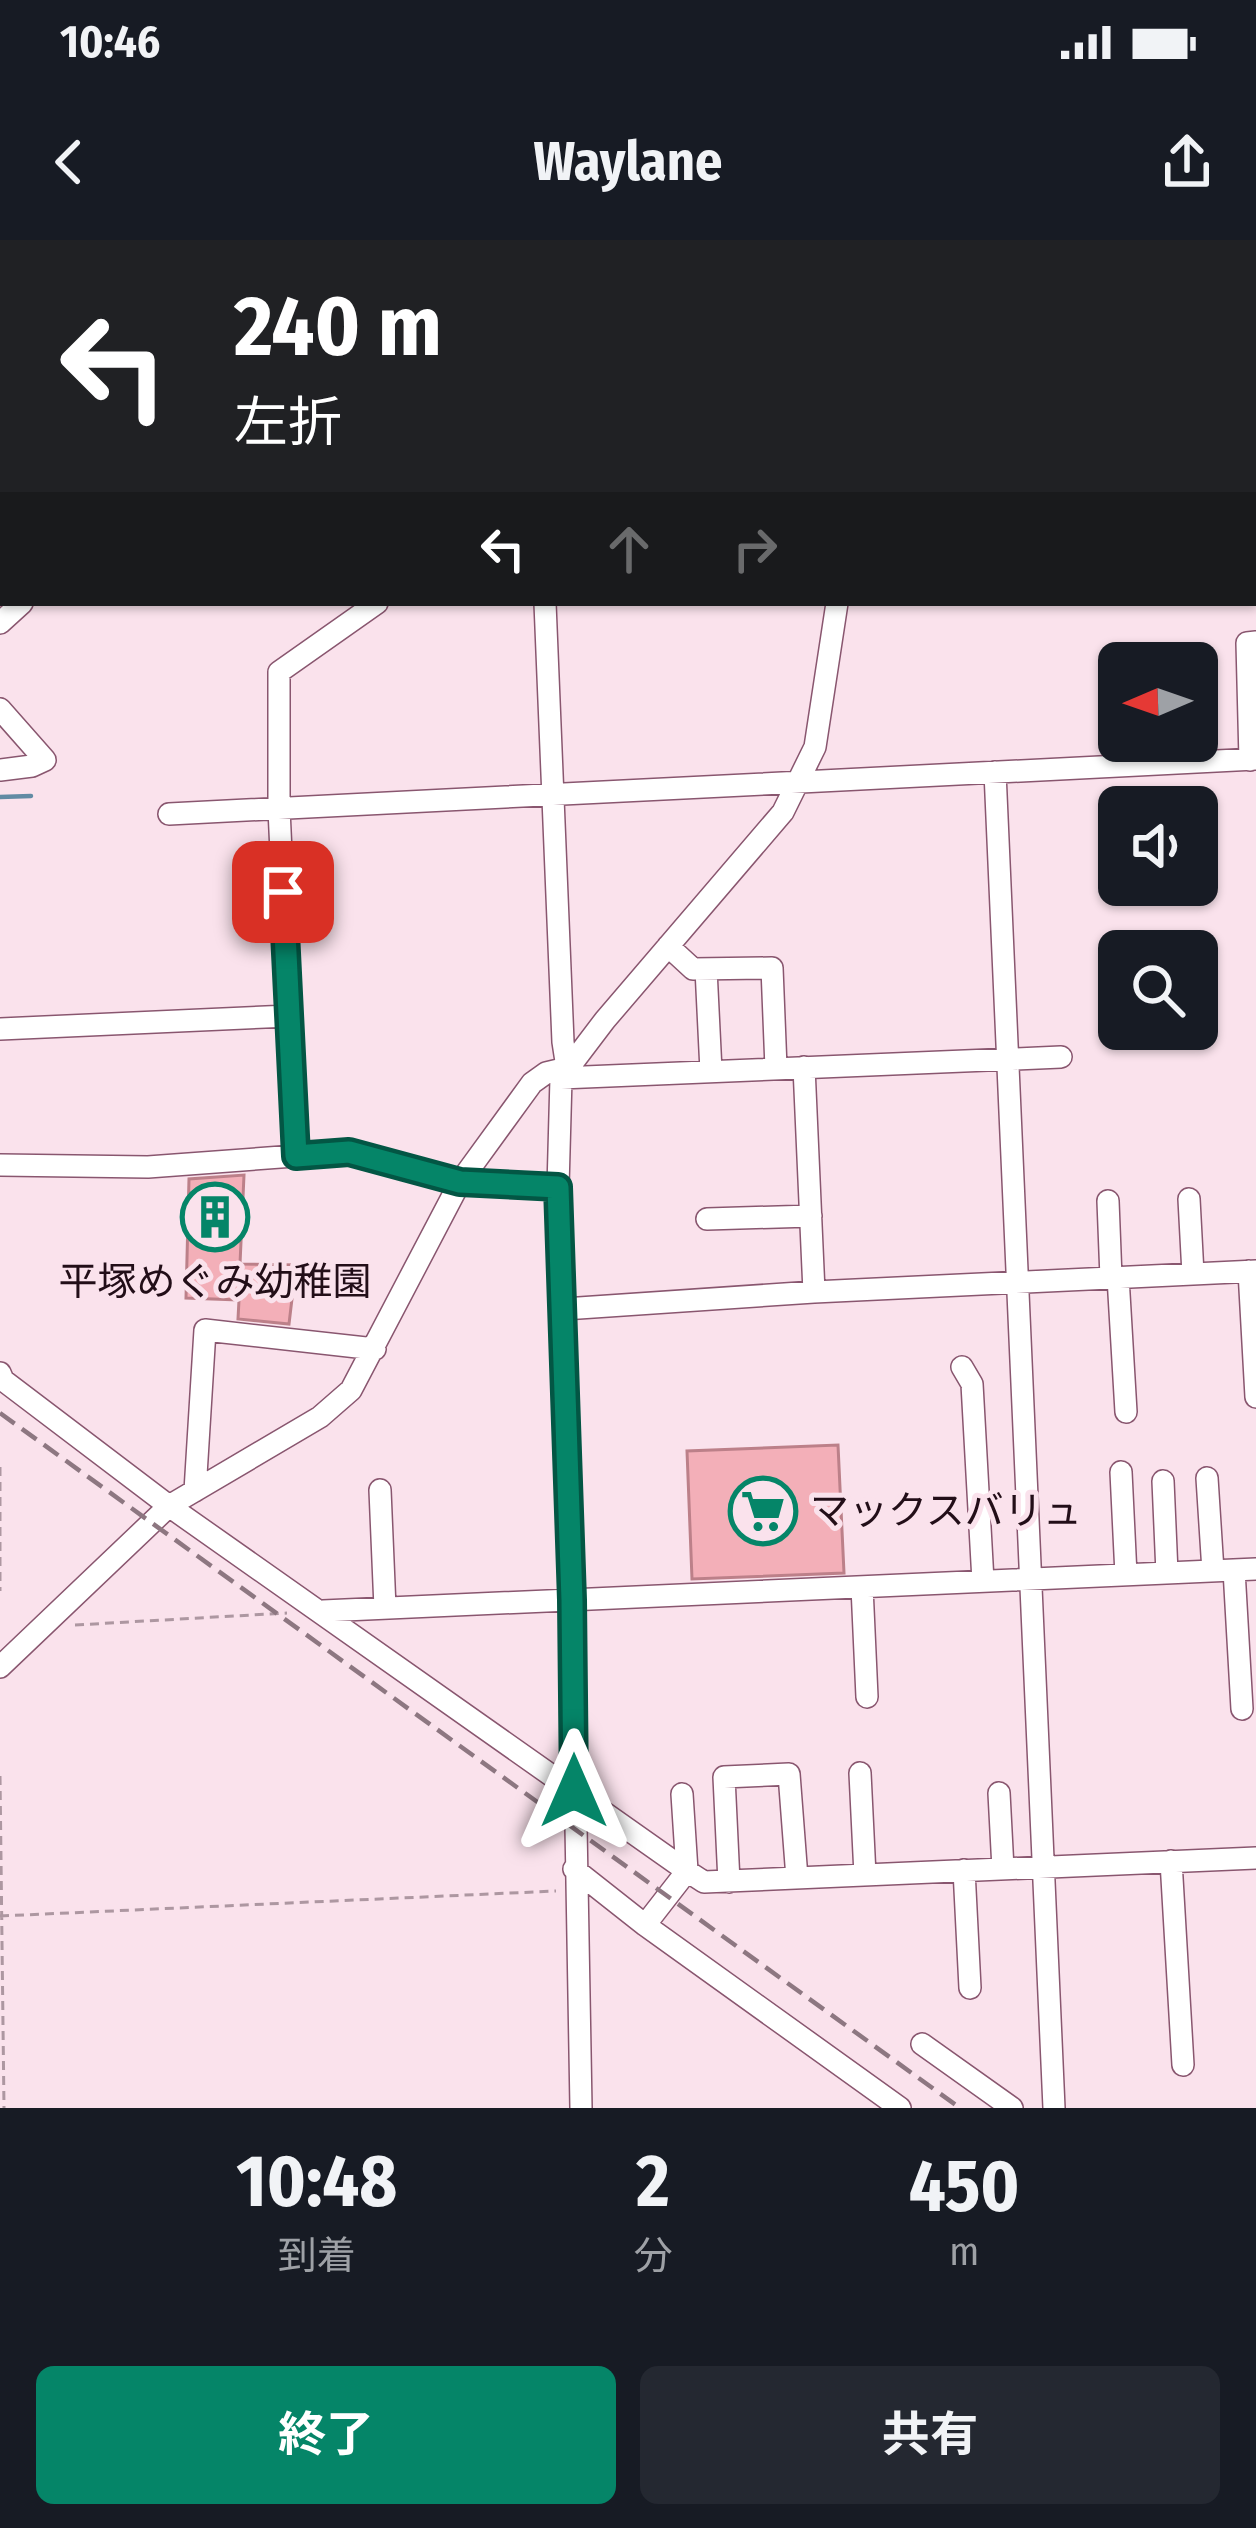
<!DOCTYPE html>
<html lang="ja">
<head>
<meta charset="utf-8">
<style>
  body { margin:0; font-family:"Fira Sans Condensed","Noto Sans JP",sans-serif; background:#242831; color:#f1f3f6; height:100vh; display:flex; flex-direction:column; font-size:45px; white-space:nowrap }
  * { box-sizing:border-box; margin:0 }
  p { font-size:39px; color:#9ea1a6 }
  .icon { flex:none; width:66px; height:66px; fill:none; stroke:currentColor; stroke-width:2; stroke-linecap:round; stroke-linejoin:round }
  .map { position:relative; height:1868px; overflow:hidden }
  .panel { display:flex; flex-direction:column; background:#171b24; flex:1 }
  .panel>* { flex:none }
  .top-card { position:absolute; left:0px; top:0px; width:1257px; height:366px; box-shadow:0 3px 9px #0004; background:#202124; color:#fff; overflow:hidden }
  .needle { width:78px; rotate:268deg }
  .fabs { position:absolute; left:1098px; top:402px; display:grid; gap:24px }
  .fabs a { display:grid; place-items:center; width:120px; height:120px; border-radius:18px; background:#171b24; box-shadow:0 3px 9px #0004; font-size:60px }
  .pin { position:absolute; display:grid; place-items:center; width:102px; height:102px; color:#fff; margin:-51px; border-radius:24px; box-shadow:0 6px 18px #0006 }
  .me { position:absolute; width:132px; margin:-66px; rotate:0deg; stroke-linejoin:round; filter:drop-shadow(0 0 9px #0008) }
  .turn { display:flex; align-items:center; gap:42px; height:252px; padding:0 36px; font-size:54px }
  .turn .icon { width:156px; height:156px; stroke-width:2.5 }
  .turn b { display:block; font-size:84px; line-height:102px }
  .lanes { display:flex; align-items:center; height:114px; padding:0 36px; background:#0003; justify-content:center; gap:60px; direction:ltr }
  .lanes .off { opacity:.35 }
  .eta { display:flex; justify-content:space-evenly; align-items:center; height:204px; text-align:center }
  .eta b { font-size:72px; font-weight:700; line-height:84px }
  .action { display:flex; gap:24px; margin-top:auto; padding:24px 36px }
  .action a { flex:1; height:138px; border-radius:18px; background:#058568; color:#fff; font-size:48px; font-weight:700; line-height:138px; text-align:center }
  .action a+a { background:#242831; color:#f1f3f6 }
  .status { display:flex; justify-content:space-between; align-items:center; height:84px; padding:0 60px; background:#171b24; direction:ltr }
  .status svg { height:33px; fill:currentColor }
  header { display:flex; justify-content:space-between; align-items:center; height:156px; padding:0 36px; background:#171b24; font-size:54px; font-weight:700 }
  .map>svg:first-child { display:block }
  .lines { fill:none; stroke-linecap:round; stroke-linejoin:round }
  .stream { stroke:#628ba4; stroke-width:4.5 }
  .building { fill:#f3afb8; stroke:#bc8089; stroke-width:3 }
  .minor-casing { stroke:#89566f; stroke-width:24 }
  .path { stroke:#ad97a1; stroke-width:3; stroke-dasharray:9 6; stroke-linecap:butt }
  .minor { stroke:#fff; stroke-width:21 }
  .rail { stroke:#8d7781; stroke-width:4.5; stroke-dasharray:18 9; stroke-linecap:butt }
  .route-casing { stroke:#035644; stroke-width:30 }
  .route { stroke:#058568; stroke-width:21 }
  .labels { text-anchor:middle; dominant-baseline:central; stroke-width:10; stroke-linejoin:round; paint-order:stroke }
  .poi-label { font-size:39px; fill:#220e18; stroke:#fae2ec }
</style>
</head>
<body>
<div class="status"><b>10:46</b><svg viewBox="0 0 49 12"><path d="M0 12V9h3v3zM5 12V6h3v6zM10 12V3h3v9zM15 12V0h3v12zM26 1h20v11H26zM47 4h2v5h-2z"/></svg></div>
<header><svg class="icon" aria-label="back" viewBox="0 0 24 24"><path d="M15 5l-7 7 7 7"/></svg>Waylane<svg class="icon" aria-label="share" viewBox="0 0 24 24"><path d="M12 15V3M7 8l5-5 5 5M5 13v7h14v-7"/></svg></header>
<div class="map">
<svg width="1256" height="1868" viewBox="0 0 1256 1868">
  <rect width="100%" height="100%" fill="#fae2ec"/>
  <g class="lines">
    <path class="stream" d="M0 557 31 556"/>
  </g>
  <path class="building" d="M244 935 240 1024 296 1025 289 1084 238 1079 239 1060 186 1058 189 939Z
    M838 1205 844 1333 692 1339 687 1211Z"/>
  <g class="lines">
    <defs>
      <path id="minor" d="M226 0V3
        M438 0V3
        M0 3 3 19
        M896 3 897 0
        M1254 76H1256
        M0 122H3
        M1254 227H1256
        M0 383 22 363
        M0 469 45 520 32 526 0 530
        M1250 520 1247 403 1256 402
        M995 532 1054 1868
        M169 574 1256 519
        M668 706 693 729 772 728 776 828
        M706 729 711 831
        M0 789 289 776
        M804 827 814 1052
        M561 838 1061 817
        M295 916 279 569V432L377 363
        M0 925 148 927 349 912 460 942 558 947
        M1189 959 1193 1034
        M1108 961 1111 1038
        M707 979 811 976
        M1249 1031 1256 1157
        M1118 1037 1126 1172
        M564 1069 814 1052 1256 1031
        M962 1127 972 1144 983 1341
        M0 1133 3 1140 169 1266 687 1631
        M1121 1232 1126 1335
        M1207 1238 1213 1331
        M1163 1241 1167 1333
        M380 1250 385 1368
        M195 1251 205 1090 375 1109
        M1234 1330 1242 1469
        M862 1347 867 1457
        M323 1371 1256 1329
        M0 1427 169 1266 320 1177 351 1150 460 942 532 843 546 833 567 828 563 802 545 363
        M860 1533 865 1635
        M999 1553 1003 1629
        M682 1554 687 1631
        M1171 1621 1183 1825
        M574 1629 645 1685 900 1868
        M964 1630 970 1748
        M729 1642 724 1537 789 1534 797 1638
        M645 1685 687 1631 704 1642 1256 1618
        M922 1804 1012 1868
        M581 1868 572 1360 558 947 561 838 605 780 783 572 815 507 837 363"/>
    </defs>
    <use href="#minor" class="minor-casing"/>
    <path class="path" d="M0 1227V1351
      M75 1385 287 1373
      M0 1536 4 1868
      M0 1676 556 1651"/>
    <use href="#minor" class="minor"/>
    <path class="rail" d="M0 1173 960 1868"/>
  </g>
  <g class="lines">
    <defs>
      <path id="route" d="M283 652 296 916 349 912 460 942 558 947 572 1360 574 1551"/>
    </defs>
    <use href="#route" class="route-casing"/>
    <use href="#route" class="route"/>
  </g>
  <defs>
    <symbol id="building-ring" viewBox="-11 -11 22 22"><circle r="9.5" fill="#fae2ec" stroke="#058568" stroke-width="1.5"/><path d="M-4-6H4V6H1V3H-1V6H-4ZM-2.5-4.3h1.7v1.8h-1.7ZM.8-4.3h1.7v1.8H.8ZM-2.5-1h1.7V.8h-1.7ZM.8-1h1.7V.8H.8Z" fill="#058568"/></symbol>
    <symbol id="supermarket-ring" viewBox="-11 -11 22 22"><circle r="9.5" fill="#fae2ec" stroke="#058568" stroke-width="1.5"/><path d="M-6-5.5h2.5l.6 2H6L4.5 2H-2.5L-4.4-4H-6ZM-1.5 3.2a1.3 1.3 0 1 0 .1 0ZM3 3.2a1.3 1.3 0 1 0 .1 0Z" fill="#058568"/></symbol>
  </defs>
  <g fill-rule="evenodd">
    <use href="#building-ring" x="177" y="939" width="76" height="76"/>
    <use href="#supermarket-ring" x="725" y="1233" width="76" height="76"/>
  </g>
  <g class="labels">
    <g class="poi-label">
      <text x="215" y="1042">平塚めぐみ幼稚園</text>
      <text x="810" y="1271" text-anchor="start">マックスバリュ</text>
    </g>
  </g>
</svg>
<div class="fabs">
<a><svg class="needle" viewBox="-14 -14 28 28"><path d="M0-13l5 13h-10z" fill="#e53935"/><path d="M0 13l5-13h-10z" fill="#9ea1a6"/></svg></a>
<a><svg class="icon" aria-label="sound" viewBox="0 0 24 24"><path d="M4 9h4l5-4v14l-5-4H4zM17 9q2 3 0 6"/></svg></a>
<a><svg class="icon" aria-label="search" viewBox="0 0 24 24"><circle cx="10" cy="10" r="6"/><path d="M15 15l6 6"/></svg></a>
</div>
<div class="pin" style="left:283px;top:652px;background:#d93025"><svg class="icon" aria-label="arrive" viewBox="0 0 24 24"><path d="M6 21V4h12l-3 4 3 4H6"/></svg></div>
<svg class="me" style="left:574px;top:1551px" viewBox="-20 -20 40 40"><path d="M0-17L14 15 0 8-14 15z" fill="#058568" stroke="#fff" stroke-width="4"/></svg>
<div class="top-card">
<div class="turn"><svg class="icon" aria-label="left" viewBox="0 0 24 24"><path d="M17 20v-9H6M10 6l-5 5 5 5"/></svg><div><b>240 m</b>左折</div></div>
<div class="lanes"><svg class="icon" aria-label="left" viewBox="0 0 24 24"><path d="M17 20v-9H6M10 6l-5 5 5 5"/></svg><svg class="icon off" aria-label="ahead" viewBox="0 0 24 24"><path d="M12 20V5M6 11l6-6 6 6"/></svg><svg class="icon off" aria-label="right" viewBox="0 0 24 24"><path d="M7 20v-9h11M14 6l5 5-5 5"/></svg></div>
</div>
</div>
<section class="panel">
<div class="eta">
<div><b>10:48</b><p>到着</p></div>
<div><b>2</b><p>分</p></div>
<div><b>450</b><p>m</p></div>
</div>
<div class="action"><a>終了</a><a>共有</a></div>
</section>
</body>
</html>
